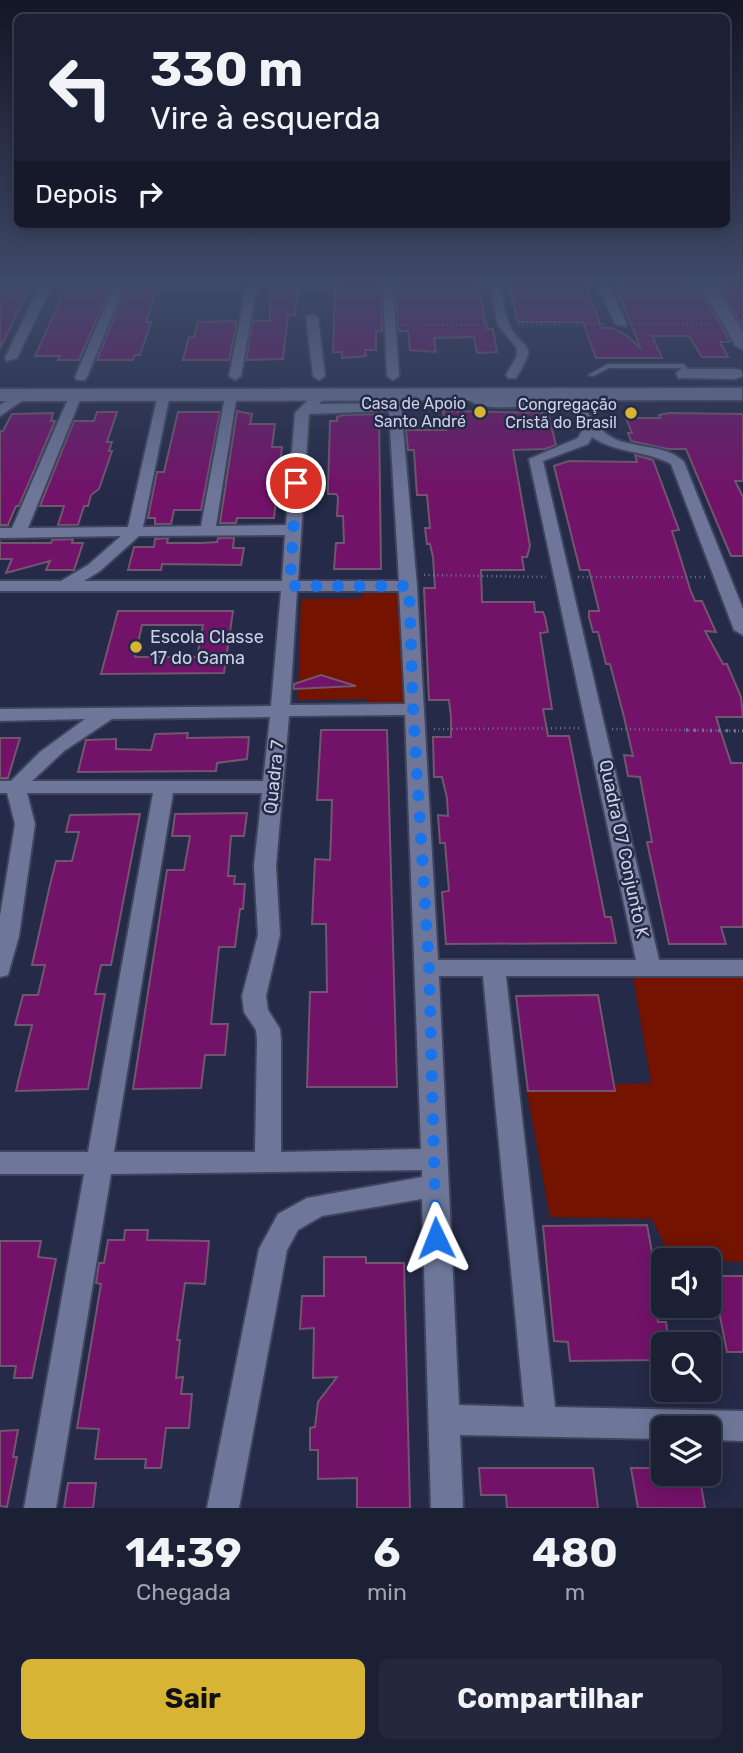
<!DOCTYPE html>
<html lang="pt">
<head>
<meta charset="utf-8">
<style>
  body { margin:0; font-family:Rubik,sans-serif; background:#24283d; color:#f1f3f6; height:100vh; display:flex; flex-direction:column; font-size:26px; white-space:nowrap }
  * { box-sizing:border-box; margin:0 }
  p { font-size:23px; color:#a0a3ad }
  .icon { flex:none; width:38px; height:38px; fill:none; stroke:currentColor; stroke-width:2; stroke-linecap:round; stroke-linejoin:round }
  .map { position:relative; height:1508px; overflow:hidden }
  .sheet { display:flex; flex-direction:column; background:#1b2035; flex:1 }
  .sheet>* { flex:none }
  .top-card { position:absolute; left:14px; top:14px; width:716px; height:214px; border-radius:10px; box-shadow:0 4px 18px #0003,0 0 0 2px #393e50; background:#1b2035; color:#f1f3f6; overflow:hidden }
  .buttons { position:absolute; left:651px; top:1248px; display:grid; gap:14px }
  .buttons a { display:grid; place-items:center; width:70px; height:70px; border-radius:10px; background:#1b2035; box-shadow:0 4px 18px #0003,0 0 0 2px #393e50; font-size:35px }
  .pin { position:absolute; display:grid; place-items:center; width:60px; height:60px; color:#fff; margin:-30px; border:4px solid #fff; border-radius:50%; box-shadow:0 2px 7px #0007 }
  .me { position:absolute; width:77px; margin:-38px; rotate:358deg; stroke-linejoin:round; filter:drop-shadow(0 0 5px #0008) }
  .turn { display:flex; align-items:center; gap:24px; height:147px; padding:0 21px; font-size:32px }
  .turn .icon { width:91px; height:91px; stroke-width:2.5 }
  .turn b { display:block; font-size:49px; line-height:60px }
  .then { display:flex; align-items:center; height:66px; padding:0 21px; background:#0003; gap:14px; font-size:26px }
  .eta { display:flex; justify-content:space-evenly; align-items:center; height:119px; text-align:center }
  .eta b { font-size:42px; font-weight:700; line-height:49px }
  .action { display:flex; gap:14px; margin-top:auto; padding:14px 21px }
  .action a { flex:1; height:80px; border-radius:10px; background:#d7b434; color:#111; font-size:28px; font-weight:700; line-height:80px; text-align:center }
  .action a+a { background:#24283d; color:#f1f3f6 }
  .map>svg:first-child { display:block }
  .green { fill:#731300 }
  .building { fill:#731269; stroke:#73556d; stroke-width:2; fill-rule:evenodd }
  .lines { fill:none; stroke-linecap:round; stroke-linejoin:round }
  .service-casing { stroke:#3f445c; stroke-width:3 }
  .minor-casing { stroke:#3f445c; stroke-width:4 }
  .tertiary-casing { stroke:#3f445c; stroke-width:4 }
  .secondary-casing { stroke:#3f445c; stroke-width:4 }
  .path-far1 { stroke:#6e748c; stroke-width:2.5; stroke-dasharray:1 3.5; stroke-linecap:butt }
  .path { stroke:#6e748c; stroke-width:3.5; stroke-dasharray:2 6; stroke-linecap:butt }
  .service { fill:#6e7799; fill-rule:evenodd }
  .minor { fill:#6e7799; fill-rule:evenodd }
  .tertiary { fill:#6e7799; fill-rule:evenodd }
  .secondary { fill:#6e7799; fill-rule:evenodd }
  .route { stroke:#1a73e8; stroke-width:12; stroke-dasharray:0 21.6 }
  .poi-dot { fill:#d7b434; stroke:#242a47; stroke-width:2.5 }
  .labels { text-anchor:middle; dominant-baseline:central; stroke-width:5; stroke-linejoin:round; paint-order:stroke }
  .far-poi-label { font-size:16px; fill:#ccd1e4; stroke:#242a47; text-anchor:end }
  .poi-label { font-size:18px; fill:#ccd1e4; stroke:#242a47; text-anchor:start }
  .street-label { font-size:18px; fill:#ccd1e4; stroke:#242a47 }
</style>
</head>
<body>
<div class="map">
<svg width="743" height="1508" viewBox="0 0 743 1508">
  <rect width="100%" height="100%" fill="#242a47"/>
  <path class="green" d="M363 593 403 594 408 707 370 710 368 699 298 700 301 599 362 598Z
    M633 977H743V1262L672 1260 652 1219 550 1217 526 1087 651 1083Z"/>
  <path class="building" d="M338 284H381L382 331H376V350H365L366 356 342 358V352H333L335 288Z
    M396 284H478L487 329H493L497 352 477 353 474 337 434 338 436 352 410 350 408 331H400L398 328Z
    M508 284H585L602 328H612L626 335 641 349 615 284H684L686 288H699L730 342H720L728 357H702L689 336H652L662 358H596L583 322H518Z
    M718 284H743V327L720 288Z
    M66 288H110L79 360H58L60 356H35Z
    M126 288H157L146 322H151L140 355H135L133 360H97Z
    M270 288H298L295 315H288L283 359 246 360 253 321H270Z
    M0 289H29L0 348Z
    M237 321 229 360H183L189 337H194L198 322Z
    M237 411 252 414 250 424H275L272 447H282L274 518H237L236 523H220Z
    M443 411 548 413 556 445 545 449 513 450 530 546 527 557H522L524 570H481L482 602H534L535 612H543L545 617 548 632 540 633 552 709H543L548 736H569L605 917H611L616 943 446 944 442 892 449 891 445 843H440L438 815 448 816 447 798 442 777H434L433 737H451V718L449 700H429L424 588H435L433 557 430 544H427L425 528H430L427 495H417L414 450H408L406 430H446Z
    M97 412H117L107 442H112L109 451H112L99 489 91 495 88 506H84L78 525H58L64 506H40L74 421H94Z
    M178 412H220L201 510H174L171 524H155V518H148L157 472H164Z
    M53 413 51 421H55L19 506H16L8 525H0V431H3L12 414Z
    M669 413 743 414V481H735L743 497V556H731L686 449H668L631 441 628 433H632L626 418H660L659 415Z
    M379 414 381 569H334L336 543H344L343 516H337L338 497 336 494H328V489L330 421H337V417L343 415Z
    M635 455 653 460 679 530 672 531 691 592 695 601H702L716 632 705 631 723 664H727L741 697 743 717H716L731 763H743V927H721L726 944H669L647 842H652L640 777 628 776 624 755 633 756 624 717 610 664H606L598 632H593L589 617V611H599L597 602 589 570H580L554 466 569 461 637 462Z
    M168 538 167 543H201L217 542 218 538H234L233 548H244L241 565 162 564 161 570H128L134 547H154L155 539Z
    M73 539 72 543H83L74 570H46L50 561 6 573 12 559H0V541L1 543H51L52 540Z
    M118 611H233L224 673 101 674ZM142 625H203L197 657H135Z
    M321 675 356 686 294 689V684Z
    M321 730H387L397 1087H307L310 992H327L326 924H312L315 859 330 860 331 835 332 800H317Z
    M188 733 187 738 249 737 247 759 217 763 216 771 78 772 86 740 116 739V749L151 750 155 734Z
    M0 738H20L8 778H0Z
    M247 813 244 836H231L228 876H235L234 884H245L243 909H240L235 947H219L211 1024H228L225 1055H205L201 1088 133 1089 167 870H184L190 836H172L175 814Z
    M140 814 111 965H101L95 994H105L88 1089 16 1091 32 1025H15L23 995H38L45 965H32L50 885 56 861H72L79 832H66L70 815Z
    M598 995 615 1091H528L516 996Z
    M647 1225 655 1269H659L662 1285H652L655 1303 658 1322H666L669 1342 650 1341 653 1360 570 1361 568 1342 554 1341 543 1226Z
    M125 1230H148L147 1240 209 1241 205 1284 185 1283 177 1340H180L176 1378 183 1377 181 1394H192L189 1428H166L161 1468H145L146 1459H95L99 1429 77 1428 101 1284 96 1283 99 1263H104L108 1240H124Z
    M0 1241H41L38 1257 56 1259 32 1378H14L16 1366H0Z
    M324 1257H366V1263H404L410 1508H357V1478L318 1479V1450H310V1428L315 1427 318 1402 337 1377 313 1378 314 1328 300 1329 302 1296H324Z
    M712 1276H743V1352H727Z
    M18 1430 13 1457H17L7 1507 0 1506V1431Z
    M479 1468H593L598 1508H507L506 1495H481Z
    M631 1468H663V1474H699L705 1508H638Z
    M68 1483H96L93 1508H64Z"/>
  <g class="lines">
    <defs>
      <path id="service" d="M608 364H683L686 366 688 374 683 375 680 368H609L593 376 588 375Z"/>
      <path id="minor" d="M36 284H46L48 294 17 358 7 361 5 358 36 294Z
        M115 284H125L87 377 85 380H77L75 377Z
        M247 284H257L241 376 235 380 229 376Z
        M383 284H393L399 376 393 380 387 376Z
        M490 284H500C503 296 504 312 509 324 523 353 540 340 516 378H508L506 375 517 356 516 347 498 325Z
        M597 284H607L627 324 625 326 615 324Z
        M312 314 318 317 325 376 319 380 313 376 306 317Z
        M164 390 170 394 143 527 201 526 226 391 231 390 237 394 216 526 286 525 295 413 317 391 322 390 328 394 319 404 388 403 389 391 394 390 400 394 417 586 438 960H636L529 459 578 438 583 429 573 411 564 406C533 400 485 419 461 394L467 390C474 392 480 397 487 398 514 402 542 392 569 399 589 405 592 427 613 438 634 449 667 444 684 462L743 609V635L734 630 671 464C646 450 617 454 592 437L588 444 543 461 659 960H743V976H506L555 1407 743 1411V1441L709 1440V1428H663V1439L460 1435 463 1508H431L422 1199 322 1216 298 1230 287 1250 239 1508H207L259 1249 278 1214 307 1198 422 1177V1170L111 1174 56 1508H24L84 1174H0V1152H88L153 793H27L35 824 19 936 8 975 0 977V916L15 824 7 793H0V781H11L40 752 85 719 0 721V709L271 706 281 591H0V581H61L88 565 121 536 0 538V528H12L71 392H81L82 395 28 528 128 527 158 394ZM389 411 399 581H298L309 414ZM285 535 282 581H84L100 571 139 536ZM297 591H399L405 704 290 705ZM405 715 421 1149 281 1152V1040L280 1029 268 1010 266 996 280 935 276 866 289 716ZM270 717 263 781H32L64 751 112 719ZM173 793H262L254 866 258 935 242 996 244 1012 256 1030 257 1040 255 1152H114ZM439 976H483L524 1407 459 1405Z
        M21 391 26 392V398L0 416V405Z"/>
      <path id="tertiary" d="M700 284H714L743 332V350L735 345Z"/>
      <path id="secondary" d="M685 369H735L741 370 743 376 735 379 679 378 676 374 679 370Z
        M742 388V400L0 401V389Z"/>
    </defs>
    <use href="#service" class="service-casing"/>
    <use href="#minor" class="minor-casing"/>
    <use href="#tertiary" class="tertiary-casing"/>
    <use href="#secondary" class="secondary-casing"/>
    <path class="path-far1" d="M633 324H713
      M402 325H489
      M518 325 608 324
      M424 575 546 577
      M578 577H707
      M434 729 580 728
      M612 729 743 731"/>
    <path class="path" d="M686 730 743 731"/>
    <use href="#service" class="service"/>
    <use href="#minor" class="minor"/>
    <use href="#tertiary" class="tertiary"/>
    <use href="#secondary" class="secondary"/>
  </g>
  <linearGradient id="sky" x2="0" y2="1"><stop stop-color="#141727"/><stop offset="0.57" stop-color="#3f4a69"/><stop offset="1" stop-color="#3f4a69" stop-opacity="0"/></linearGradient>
  <rect width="743" height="495" fill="url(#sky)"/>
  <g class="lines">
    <path class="route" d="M296 483 290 586H409L413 709 429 968 436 1238"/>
  </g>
  <g class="poi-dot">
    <circle cx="480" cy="412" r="7"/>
    <circle cx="631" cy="413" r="7"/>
    <circle cx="136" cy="647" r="7"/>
  </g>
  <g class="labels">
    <g class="far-poi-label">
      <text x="466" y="403">Casa de Apoio<tspan x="466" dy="18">Santo André</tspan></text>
      <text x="617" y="404">Congregação<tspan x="617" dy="18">Cristã do Brasil</tspan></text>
    </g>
    <g class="poi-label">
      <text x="150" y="637">Escola Classe<tspan x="150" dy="21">17 do Gama</tspan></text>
    </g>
    <g class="street-label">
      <text transform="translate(274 777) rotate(-84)">Quadra 7</text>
      <text transform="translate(624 849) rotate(78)">Quadra 07 Conjunto K</text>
    </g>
  </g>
</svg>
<div class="buttons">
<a><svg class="icon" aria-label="sound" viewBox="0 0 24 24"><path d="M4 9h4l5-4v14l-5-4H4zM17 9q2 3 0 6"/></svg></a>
<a><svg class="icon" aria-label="search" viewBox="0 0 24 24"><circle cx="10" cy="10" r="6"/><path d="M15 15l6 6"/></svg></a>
<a><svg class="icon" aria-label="layers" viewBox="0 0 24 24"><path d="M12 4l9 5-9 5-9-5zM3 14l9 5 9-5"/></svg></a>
</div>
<div class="pin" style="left:296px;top:483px;background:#d93025"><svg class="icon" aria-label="arrive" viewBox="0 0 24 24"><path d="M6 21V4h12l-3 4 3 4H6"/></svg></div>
<svg class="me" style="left:436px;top:1238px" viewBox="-20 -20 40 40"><path d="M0-17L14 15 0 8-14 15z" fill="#1a73e8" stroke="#fff" stroke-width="4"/></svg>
<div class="top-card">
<div class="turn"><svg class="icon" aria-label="left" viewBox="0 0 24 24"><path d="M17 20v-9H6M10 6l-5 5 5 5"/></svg><div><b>330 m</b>Vire à esquerda</div></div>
<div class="then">Depois<svg class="icon" aria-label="right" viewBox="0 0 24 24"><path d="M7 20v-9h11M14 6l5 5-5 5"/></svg></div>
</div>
</div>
<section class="sheet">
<div class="eta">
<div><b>14:39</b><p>Chegada</p></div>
<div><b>6</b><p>min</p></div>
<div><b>480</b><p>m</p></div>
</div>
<div class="action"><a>Sair</a><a>Compartilhar</a></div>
</section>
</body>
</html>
